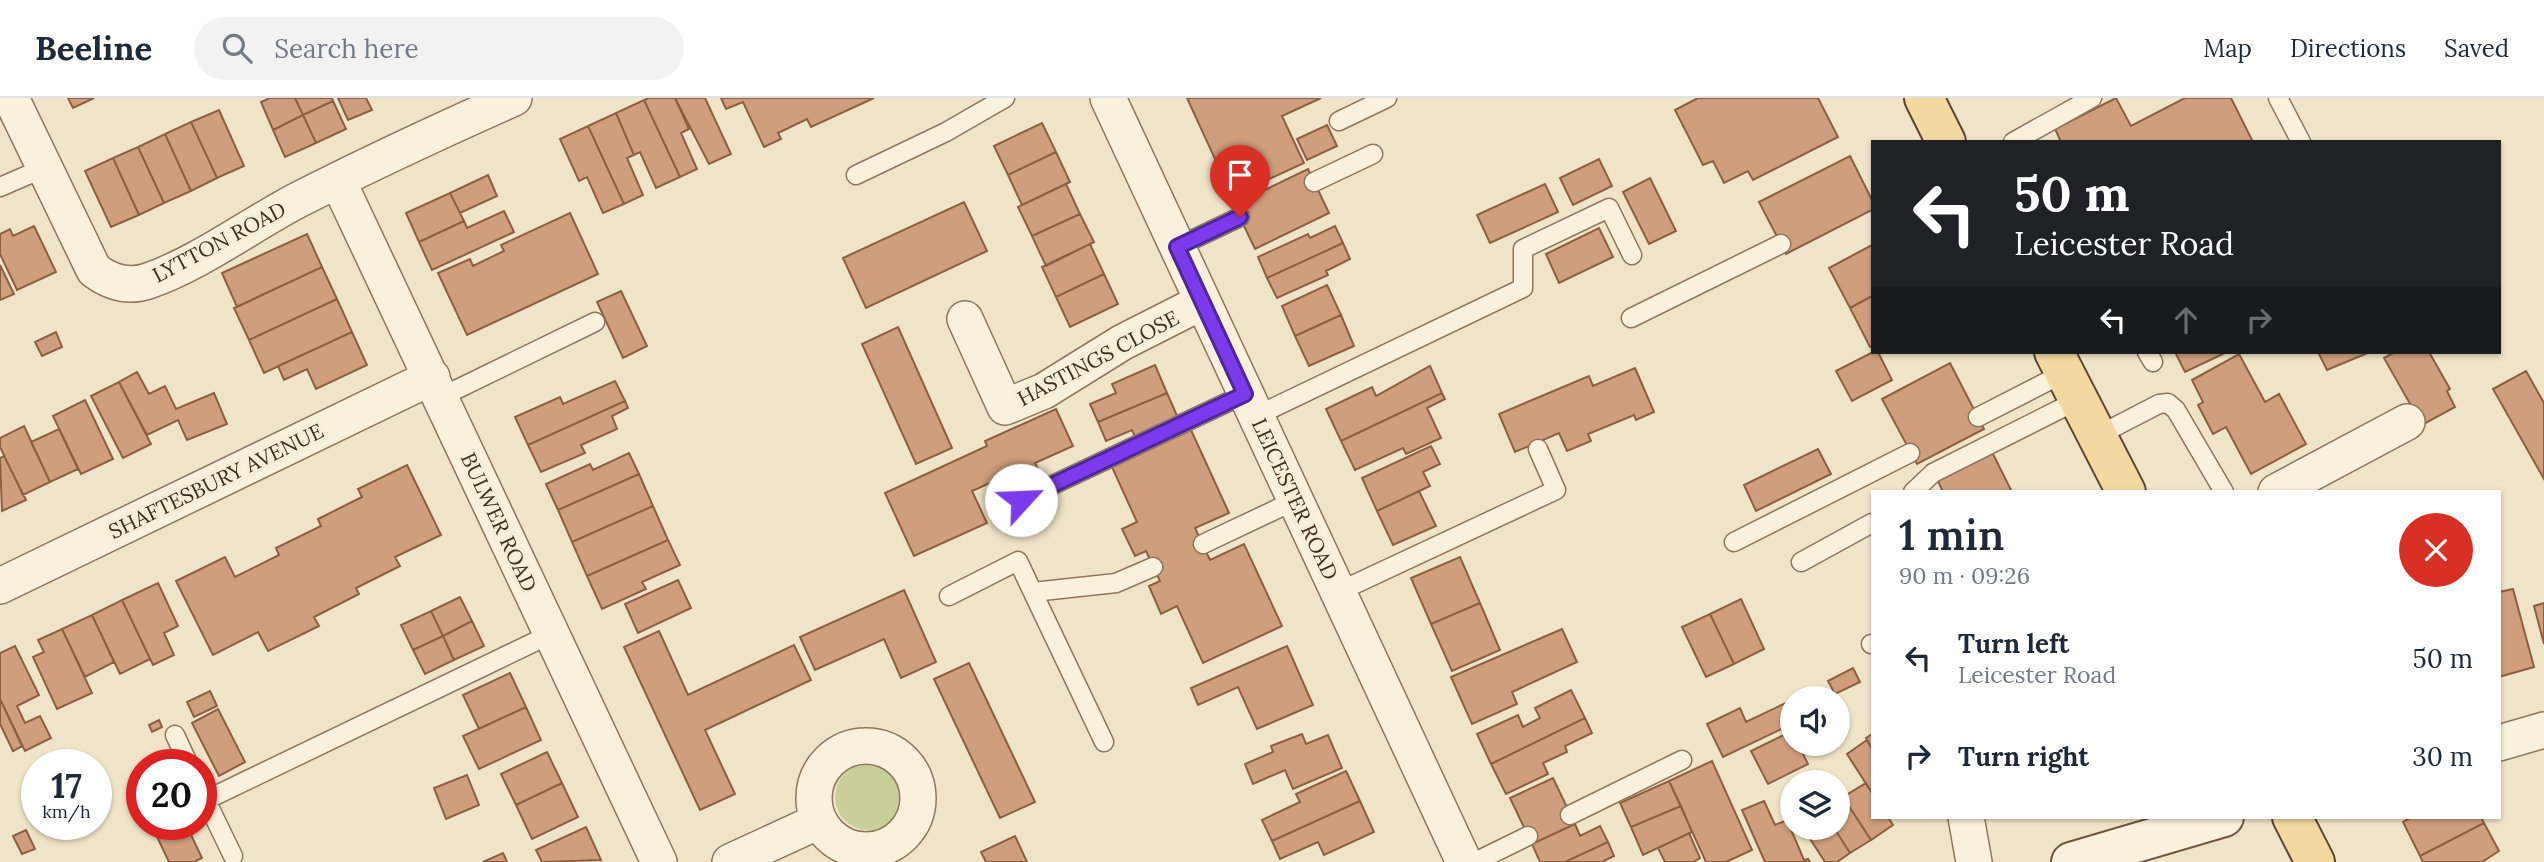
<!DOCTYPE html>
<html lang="en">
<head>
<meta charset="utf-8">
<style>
  body { margin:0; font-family:Lora,serif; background:#f2f2f3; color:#1f2937; height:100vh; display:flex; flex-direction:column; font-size:26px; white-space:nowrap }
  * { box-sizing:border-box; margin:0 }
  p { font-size:23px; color:#747a83 }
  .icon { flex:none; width:38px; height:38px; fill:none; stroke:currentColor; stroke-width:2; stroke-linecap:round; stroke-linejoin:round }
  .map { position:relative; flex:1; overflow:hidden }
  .sheet { position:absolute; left:1871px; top:392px; width:630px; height:329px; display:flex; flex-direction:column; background:#fff; border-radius:0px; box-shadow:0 2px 5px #0004 }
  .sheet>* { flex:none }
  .guide { position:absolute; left:1871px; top:42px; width:630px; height:214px; border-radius:0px; box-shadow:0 2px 5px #0004; background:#202124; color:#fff; overflow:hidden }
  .fabs { position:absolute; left:1780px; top:588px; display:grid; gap:14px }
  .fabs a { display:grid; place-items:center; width:70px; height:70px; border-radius:50%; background:#fff; box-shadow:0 2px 5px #0004; font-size:35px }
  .speed { position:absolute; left:21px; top:651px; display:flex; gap:14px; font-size:35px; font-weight:700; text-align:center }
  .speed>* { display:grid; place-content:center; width:91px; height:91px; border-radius:50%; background:#fff; box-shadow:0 2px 5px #0004; line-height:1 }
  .speed small { font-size:18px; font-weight:400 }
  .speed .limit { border:10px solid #d22; background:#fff; color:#111 }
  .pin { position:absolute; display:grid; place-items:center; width:60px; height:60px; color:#fff; margin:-72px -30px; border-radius:50% 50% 50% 0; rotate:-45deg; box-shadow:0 0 7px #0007 }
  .pin .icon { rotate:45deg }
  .me { position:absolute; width:77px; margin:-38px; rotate:65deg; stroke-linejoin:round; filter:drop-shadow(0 0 5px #0008) }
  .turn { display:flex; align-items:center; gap:24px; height:147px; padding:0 28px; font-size:32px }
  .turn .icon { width:91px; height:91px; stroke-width:2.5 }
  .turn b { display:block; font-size:49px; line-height:60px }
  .lanes { display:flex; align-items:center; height:66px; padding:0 28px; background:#0003; justify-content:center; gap:35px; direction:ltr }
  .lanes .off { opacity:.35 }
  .round { display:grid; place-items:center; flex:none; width:74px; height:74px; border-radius:37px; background:#f2f2f3 }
  .head { display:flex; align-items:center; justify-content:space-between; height:119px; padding:0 28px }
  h1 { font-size:42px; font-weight:600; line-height:52px }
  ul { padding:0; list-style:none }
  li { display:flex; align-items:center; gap:21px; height:98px; padding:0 28px }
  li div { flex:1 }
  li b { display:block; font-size:26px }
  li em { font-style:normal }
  header { display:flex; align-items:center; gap:42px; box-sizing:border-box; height:98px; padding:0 35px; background:#fff; border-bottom:2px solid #e0e1e3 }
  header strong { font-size:33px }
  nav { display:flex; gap:38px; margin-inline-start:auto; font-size:24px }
  .search { width:490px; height:63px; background:#f2f2f3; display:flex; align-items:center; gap:18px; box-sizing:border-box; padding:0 24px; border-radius:38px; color:#747a83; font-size:26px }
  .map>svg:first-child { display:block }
  .green { fill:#c9cf9b }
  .building { fill:#cf9f7d; stroke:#8d5f41; stroke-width:2 }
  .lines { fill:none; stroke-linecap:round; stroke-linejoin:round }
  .lane-casing { stroke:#8d765c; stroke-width:21 }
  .street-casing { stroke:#8d765c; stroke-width:38 }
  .secondary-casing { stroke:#6f573f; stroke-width:42 }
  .primary-casing { stroke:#5b4430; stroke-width:42 }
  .lane { stroke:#faf1dc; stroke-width:18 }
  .street { stroke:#faf1dc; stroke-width:35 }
  .secondary { stroke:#faf1dc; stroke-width:38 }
  .primary { stroke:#f3d9a0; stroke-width:38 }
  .route-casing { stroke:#51269a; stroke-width:18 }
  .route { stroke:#7c3aed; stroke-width:12 }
  .labels { text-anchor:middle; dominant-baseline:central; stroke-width:7; stroke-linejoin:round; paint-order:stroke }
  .street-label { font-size:21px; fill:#3d2e20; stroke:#f7eed8 }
</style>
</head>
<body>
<header>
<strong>Beeline</strong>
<div class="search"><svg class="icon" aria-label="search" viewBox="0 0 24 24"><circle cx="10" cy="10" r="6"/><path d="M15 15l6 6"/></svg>Search here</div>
<nav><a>Map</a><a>Directions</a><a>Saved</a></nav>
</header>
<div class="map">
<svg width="2544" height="764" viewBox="0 0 2544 764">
  <rect width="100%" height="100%" fill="#f0e4c8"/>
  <path class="green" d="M835 699a33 33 0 1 1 66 0a33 33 0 1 1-66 0Z"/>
  <path class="building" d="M68 0H94L73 10Z
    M270 0H295L303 17 273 32 261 4Z
    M295 0H332L333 3 303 17Z
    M338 0H366L372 12 348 22Z
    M649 0H675L689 31 681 35 697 71 680 79 644 2Z
    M675 0H705L731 56 709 66Z
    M721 0H874L811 29 807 21 778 35 781 41 764 49 743 4 726 11Z
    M1187 0H1321L1282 18 1304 65 1232 98Z
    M1698 0H1818L1838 39 1753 82 1748 73 1724 85 1713 63 1703 67 1675 12Z
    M2116 0 2131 28 2185 0H2231L2253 44H2061L2055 31Z
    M644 2 680 79 656 90 640 54 634 57 616 15Z
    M333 3 346 31 316 45 303 17Z
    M219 12 244 68 217 80 191 24Z
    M616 15 634 57 627 60 643 97 624 106 588 28Z
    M303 17 316 45 285 59 273 32Z
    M191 24 217 80 191 93 165 36Z
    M1042 25 1056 54 1008 77 994 48Z
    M1327 27 1337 48 1307 62 1297 41Z
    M588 28 624 106 603 115 587 79 579 83 560 41Z
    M165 36 191 93 164 105 138 49Z
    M138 49 164 105 139 117 113 60Z
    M1056 54 1070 84 1022 107 1008 77Z
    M1850 58 1872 102V112L1786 156 1759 104Z
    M113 60 139 117 111 129 85 73Z
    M1599 61 1612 88 1573 107 1560 80Z
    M1308 71 1329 115 1255 151 1234 107Z
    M488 77 497 98 460 115 450 95Z
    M1650 80 1676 133 1649 146 1623 94Z
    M1066 86 1080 116 1032 138 1018 109Z
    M1545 86 1558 114 1490 145 1477 117Z
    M450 95 464 123 419 144 406 115Z
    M964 104 987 153 866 210 843 160Z
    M504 113 514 134 432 172 419 144 464 123 467 130Z
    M570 115 598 176 467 237 438 175 470 161 473 168 504 153 501 147Z
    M1080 116 1094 144 1046 168 1032 138Z
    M34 128 56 174 17 192 0 156V136L10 131 13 138Z
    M1335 128 1343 145 1267 180 1258 159 1308 136 1310 140Z
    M1599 130 1613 159 1559 185 1546 156Z
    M307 136 322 169 237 209 222 175Z
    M1343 145 1350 161 1326 173 1328 177 1277 200 1267 180Z
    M1090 146 1104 176 1056 199 1042 169Z
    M1872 147V198L1850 210 1829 170Z
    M0 167 14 196 0 202Z
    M322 169 337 201 249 242 234 210Z
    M1104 176 1118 206 1070 229 1056 199Z
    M1327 187 1341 217 1295 238 1282 208Z
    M621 193 647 248 623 260 597 204Z
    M1872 198V248L1870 249 1850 210Z
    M337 201 352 234 264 275 249 242Z
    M1341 217 1354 248 1309 268 1295 238Z
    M898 229 952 350 916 366 862 246Z
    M56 234 62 249 42 258 35 244Z
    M352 234 367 267 316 291 307 271 284 282 278 268Z
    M1873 254H1878L1892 282 1852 303 1836 273Z
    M2175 254H2227L2185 274Z
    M2318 254H2370L2327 272Z
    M2395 254H2429L2450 291 2447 293 2455 309 2422 327 2384 260Z
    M2239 256 2265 304 2279 296 2306 346 2251 376 2226 329 2213 336 2198 307 2203 304 2192 282Z
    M1950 265 1984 331 1917 366 1882 301Z
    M1155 267 1167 295 1098 324 1090 306 1116 295 1112 286Z
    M1430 268 1442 295 1341 343 1326 311 1372 289 1376 298Z
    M1635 270 1654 314 1636 322 1634 317 1588 336 1591 343 1567 353 1559 335 1515 354 1499 316 1589 278 1593 288Z
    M2526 273 2544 305V381L2493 291Z
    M137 274 149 296 165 288 176 311 214 295 227 326 187 342 178 322 147 337 119 284Z
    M615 283 625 303 528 347 515 319 560 299 563 306Z
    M119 284 151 346 123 360 91 298Z
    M1167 295 1178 320 1135 339 1132 332 1106 343 1098 324Z
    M1442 295 1445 301 1427 310 1441 340 1406 356 1403 350 1355 372 1341 343Z
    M85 302 113 361 81 376 53 318Z
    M625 303 628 310 612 318 617 331 581 347 585 355 541 374 528 347Z
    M1056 311 1073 348 1035 365 1039 373 1007 388 1003 379 972 393 987 425 914 458 885 395 987 348 985 343Z
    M24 328 50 384 23 397 0 349V340Z
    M59 331 78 371 50 384 31 344Z
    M1191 332 1229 415 1195 430 1210 462 1244 446 1282 528 1203 565 1177 508 1161 516 1149 488 1160 483 1146 453 1135 458 1122 431 1137 424 1112 369Z
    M1431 348 1440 366 1423 374 1430 388 1377 413 1362 380Z
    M1818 351 1831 376 1756 413 1744 387Z
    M1992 354 2012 394H1943L1937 381Z
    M629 355 639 376 558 412 546 386 590 366 593 372Z
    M4 358 26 402 2 413 0 360Z
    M407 367 441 437 395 459 400 468 356 490 359 496 314 519 319 528 268 553 258 534 213 557 176 483 225 459 235 479 279 457 276 450 321 428 318 421 362 399 358 391Z
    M639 376 653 408 572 444 558 412Z
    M1419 393 1436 428 1393 447 1377 413Z
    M653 408 668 442 587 478 572 444Z
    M668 442 680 467 642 484 646 491 602 511 587 478Z
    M1460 459 1480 505 1431 526 1411 480Z
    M678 482 691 510 638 535 625 506Z
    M158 485 178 528 164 535 174 557 153 567 122 502Z
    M2513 491 2534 569 2499 579V494Z
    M904 492 936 564 901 580 884 541 815 572 800 539Z
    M460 499 472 523 443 538 431 513Z
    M1741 501 1764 551 1734 566 1710 516Z
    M122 502 150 561 120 576 92 517Z
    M1480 505 1500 552 1452 573 1431 526Z
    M2544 505V546L2534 508Z
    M431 513 443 538 413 552 401 527Z
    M1710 516 1734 566 1706 579 1682 529Z
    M92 517 114 564 85 579 62 531Z
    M472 523 484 548 454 562 443 538Z
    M62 531 92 595 57 611 33 559 44 554 38 542Z
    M1562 531 1577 564 1512 594 1517 606 1472 626 1451 579Z
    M659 533 688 597 794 547 811 582 705 632 735 696 700 712 624 549Z
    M443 538 454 562 425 576 413 552Z
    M15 548 39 597 17 608 25 625 40 618 51 640 25 653 0 601V555Z
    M1287 548 1313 607 1257 631 1238 589 1198 607 1191 590Z
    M969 565 1035 704 1000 720 934 581Z
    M1853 570 1860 584 1835 596 1828 583Z
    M510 575 526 609 479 631 463 597Z
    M1571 592 1585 620 1491 666 1477 636 1518 617 1523 629 1540 620 1535 610Z
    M210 593 217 608 194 619 187 604Z
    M0 601 22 648 13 653 0 626Z
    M1792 602V626L1723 659 1707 626 1740 610 1746 624Z
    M526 609 541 642 479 671 463 638Z
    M218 611 245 664 219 678 192 625Z
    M1585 620 1592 635 1565 648 1567 654 1543 665 1548 676 1506 696 1491 666Z
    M159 622 162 629 152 634 149 627Z
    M1792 633V646H1798L1808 666 1768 686 1751 653Z
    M1302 636 1306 646 1328 637 1342 670 1293 691 1285 672 1253 686 1245 666 1273 654 1271 648Z
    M1872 636V651L1866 640Z
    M1867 642 1872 651V695L1847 656Z
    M547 654 562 685 516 707 501 676Z
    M1712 663 1752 752 1726 764H1706L1669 683Z
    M1346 673 1360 703 1272 743 1262 722 1300 704 1296 696Z
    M467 677 479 707 446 721 434 690Z
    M1553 680 1575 726 1532 746 1510 700Z
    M1669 683 1681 708 1631 729 1620 705Z
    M562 685 578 719 532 741 516 707Z
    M1866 685 1872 695V719H1888L1893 727 1871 742 1843 699Z
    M1843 699 1871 742 1850 755 1834 730H1838V703Z
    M1360 703 1374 734 1324 757 1318 744 1280 761 1272 743Z
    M1764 703 1775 727 1787 722 1804 762 1808 761 1810 764H1765L1742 712Z
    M1681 708 1692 734 1643 757 1631 729Z
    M2412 719H2481L2484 725 2420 758 2403 724Z
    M2484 725 2499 753 2482 764H2423L2420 758Z
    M151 726H186L202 760 194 764H169Z
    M1575 726 1580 738 1600 728 1608 744 1565 764H1540L1532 746Z
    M586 729 601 762 542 764 536 752Z
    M1803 730H1834L1850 755 1837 764H1825Z
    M26 732 35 751 22 756 13 738Z
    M1689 735 1700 760 1693 764H1665L1658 750Z
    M1015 738 1027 764H986L981 754Z
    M1608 744 1614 758 1602 764H1565Z
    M503 755 507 764H483Z"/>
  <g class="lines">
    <defs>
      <path id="lane" d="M2278 0 2301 44
        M1339 23 1387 0
        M2013 44 2092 0
        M856 77 946 34 1005 0
        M1314 84 1373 56
        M0 89 44 70
        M1177 149 1240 119
        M1631 220 1781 146
        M2147 254 2153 264
        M441 299 595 224
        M1256 318 1523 190V151L1609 110 1632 157
        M1978 319 2064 275
        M2097 338 2159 306 2168 305 2176 312 2224 394
        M1913 394 1933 375 2078 302
        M1021 402 1245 296
        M1734 444 1910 355
        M1203 446 1296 402
        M1801 464 1872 425
        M1033 494 1116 485 1153 469
        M1338 494 1556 392 1538 351
        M949 498 1018 463 1104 644
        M1871 546H1872
        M175 637 189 667
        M201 692 233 758
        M206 702 551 536
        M1570 717 1682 662
        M1475 764 1528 738"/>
      <path id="street" d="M11 0 94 172C110 184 128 190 148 183 200 165 250 127 298 102 369 66 442 32 514 0
        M1108 0 1464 764
        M339 85 659 764
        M965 221 1005 309 1044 293 1123 244 1202 204
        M2276 394 2407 324
        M0 488 432 279
        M2499 645 2544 632
        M814 700a52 52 0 1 1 104 0a52 52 0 1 1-104 0Z
        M1966 719 1974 764
        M730 764 819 723"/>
      <path id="secondary" d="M2071 764 2224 719"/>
      <path id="primary" d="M1924 0 1946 44
        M2054 254 2126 394
        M2292 719 2315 764"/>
    </defs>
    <use href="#lane" class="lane-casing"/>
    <use href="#street" class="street-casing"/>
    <use href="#secondary" class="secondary-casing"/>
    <use href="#primary" class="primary-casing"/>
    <use href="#lane" class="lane"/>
    <use href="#street" class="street"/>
    <use href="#secondary" class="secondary"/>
    <use href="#primary" class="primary"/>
  </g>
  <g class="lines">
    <defs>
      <path id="route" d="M1021 402 1245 296 1177 149 1240 119"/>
    </defs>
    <use href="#route" class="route-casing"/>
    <use href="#route" class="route"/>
  </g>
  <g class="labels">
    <g class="street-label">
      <text transform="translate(219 144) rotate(-28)">LYTTON ROAD</text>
      <text transform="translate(1098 260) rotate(-28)">HASTINGS CLOSE</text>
      <text transform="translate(216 383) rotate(-26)">SHAFTESBURY AVENUE</text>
      <text transform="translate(1295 401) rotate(65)">LEICESTER ROAD</text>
      <text transform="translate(499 424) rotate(65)">BULWER ROAD</text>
    </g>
  </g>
</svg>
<div class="fabs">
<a><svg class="icon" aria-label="sound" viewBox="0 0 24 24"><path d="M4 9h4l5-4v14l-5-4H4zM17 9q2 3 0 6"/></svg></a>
<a><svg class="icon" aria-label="layers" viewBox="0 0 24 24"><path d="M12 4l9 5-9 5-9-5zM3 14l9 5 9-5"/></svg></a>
</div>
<div class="speed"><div>17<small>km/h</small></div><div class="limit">20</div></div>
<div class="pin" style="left:1240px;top:119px;background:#d93025"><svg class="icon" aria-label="arrive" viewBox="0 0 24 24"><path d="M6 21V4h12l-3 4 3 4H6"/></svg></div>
<svg class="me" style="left:1021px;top:402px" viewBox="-20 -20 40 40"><circle r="19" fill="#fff"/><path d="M0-13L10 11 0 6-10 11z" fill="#7c3aed"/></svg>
<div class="guide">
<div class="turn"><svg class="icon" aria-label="left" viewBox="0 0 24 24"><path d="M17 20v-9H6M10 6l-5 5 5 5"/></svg><div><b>50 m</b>Leicester Road</div></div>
<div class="lanes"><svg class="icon" aria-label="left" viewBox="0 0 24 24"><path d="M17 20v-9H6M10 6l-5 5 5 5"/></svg><svg class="icon off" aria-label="ahead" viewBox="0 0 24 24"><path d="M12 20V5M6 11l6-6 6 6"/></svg><svg class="icon off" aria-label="right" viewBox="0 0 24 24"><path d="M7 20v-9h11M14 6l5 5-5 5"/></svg></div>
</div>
<section class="sheet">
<div class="head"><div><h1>1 min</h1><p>90 m · 09:26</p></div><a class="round" style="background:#d93025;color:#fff"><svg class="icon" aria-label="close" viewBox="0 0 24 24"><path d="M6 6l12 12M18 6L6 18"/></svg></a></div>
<ul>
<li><svg class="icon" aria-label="left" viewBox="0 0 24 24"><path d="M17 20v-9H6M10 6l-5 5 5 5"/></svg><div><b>Turn left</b><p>Leicester Road</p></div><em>50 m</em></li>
<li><svg class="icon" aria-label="right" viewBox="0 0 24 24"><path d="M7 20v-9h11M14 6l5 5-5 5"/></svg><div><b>Turn right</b></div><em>30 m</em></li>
</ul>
</section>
</div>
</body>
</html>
